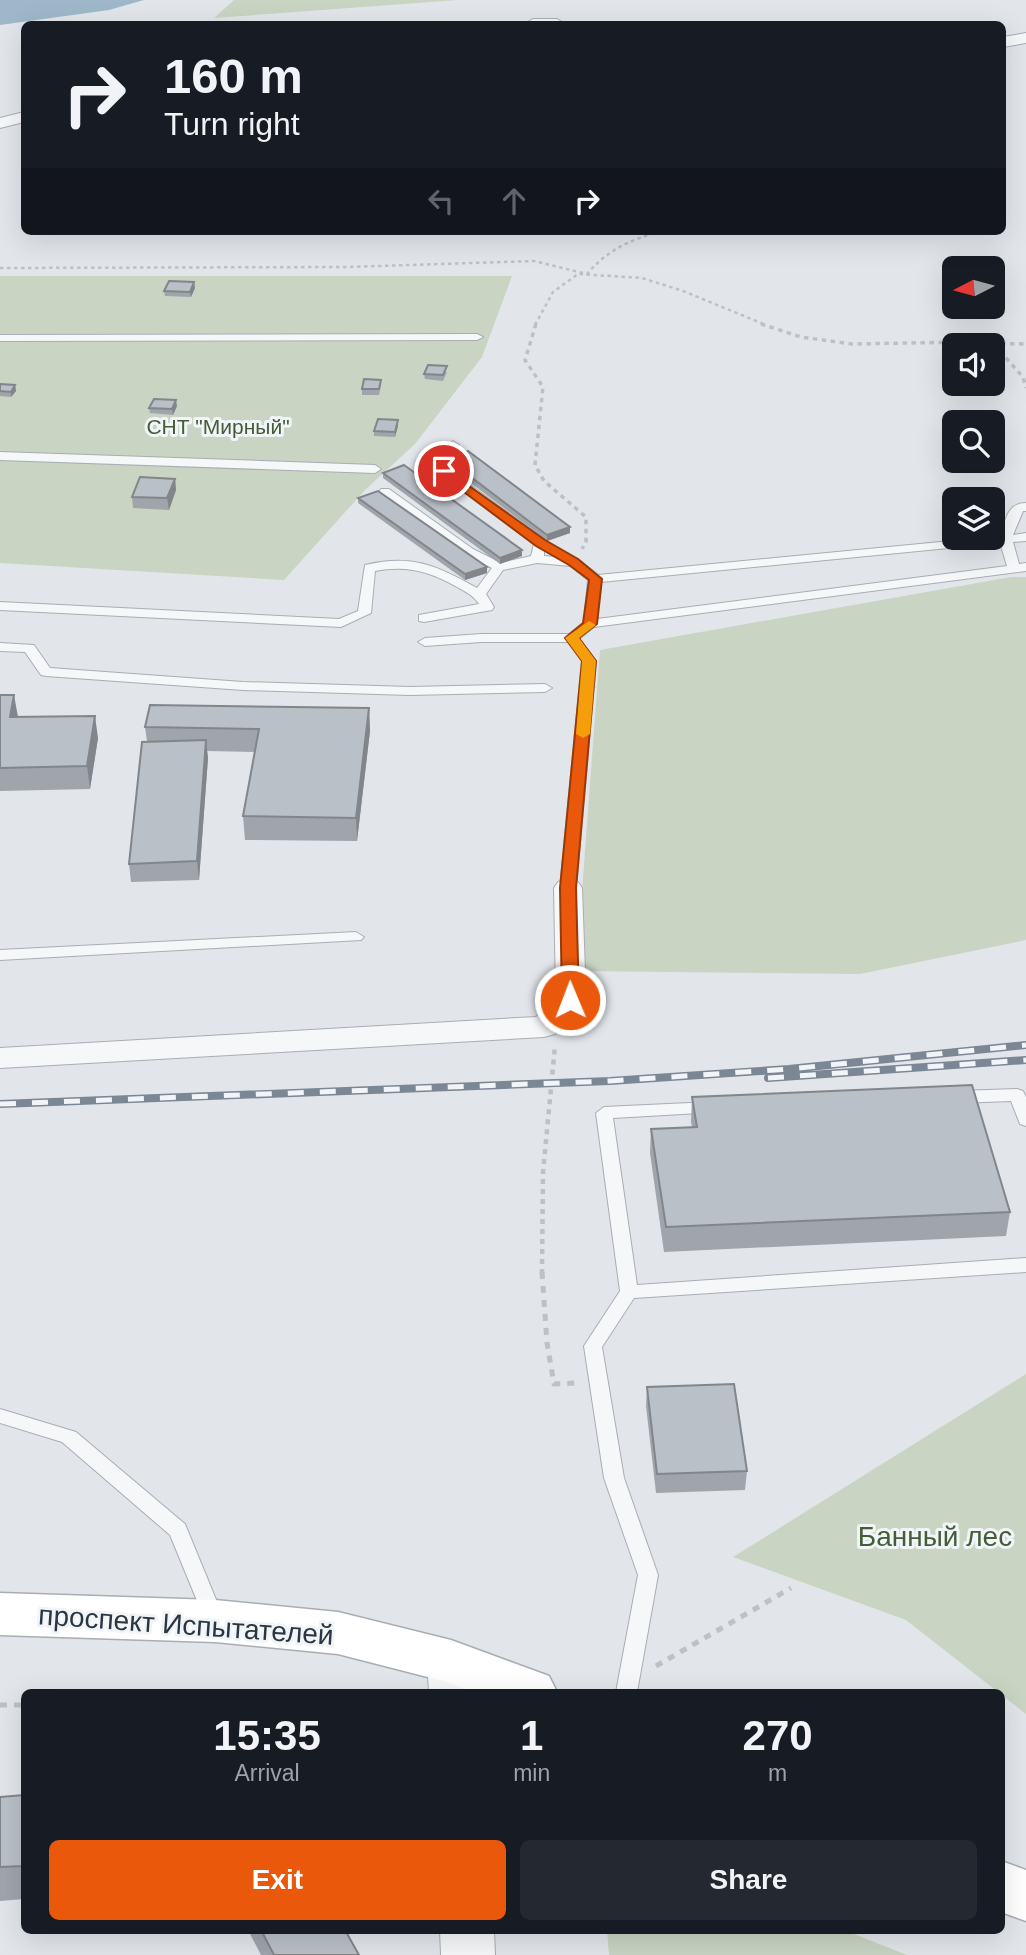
<!DOCTYPE html>
<html lang="en">
<head>
<meta charset="utf-8">
<style>
  body { margin:0; font-family:Arial,sans-serif; background:#242831; color:#f1f3f6; height:100vh; display:flex; flex-direction:column; font-size:26px; white-space:nowrap }
  * { box-sizing:border-box; margin:0 }
  p { font-size:23px; color:#9ea1a6 }
  .icon { flex:none; width:38px; height:38px; fill:none; stroke:currentColor; stroke-width:2; stroke-linecap:round; stroke-linejoin:round }
  .map { position:relative; flex:1; overflow:hidden }
  .side { position:absolute; left:21px; top:1689px; width:984px; height:245px; display:flex; flex-direction:column; background:#171b24; border-radius:10px; box-shadow:0 7px 28px #0002 }
  .side>* { flex:none }
  .banner { position:absolute; left:21px; top:21px; width:985px; height:214px; border-radius:10px; box-shadow:0 7px 28px #0002; background:#171b24; color:#f1f3f6; overflow:hidden }
  .needle { width:46px; rotate:264deg }
  .tools { position:absolute; left:942px; top:256px; display:grid; gap:14px }
  .tools a { display:grid; place-items:center; width:63px; height:63px; border-radius:10px; background:#171b24; box-shadow:0 7px 28px #0002; font-size:35px }
  .pin { position:absolute; display:grid; place-items:center; width:60px; height:60px; color:#fff; margin:-30px; border:4px solid #fff; border-radius:50%; box-shadow:0 2px 7px #0007 }
  .me { position:absolute; width:77px; margin:-38px; rotate:359deg; stroke-linejoin:round; filter:drop-shadow(0 0 5px #0008) }
  .turn { display:flex; align-items:center; gap:24px; height:147px; padding:0 28px; font-size:32px }
  .turn .icon { width:91px; height:91px; stroke-width:2.5 }
  .turn b { display:block; font-size:49px; line-height:60px }
  .lanes { display:flex; align-items:center; height:66px; padding:0 28px; background:#0003; justify-content:center; gap:35px; direction:ltr }
  .lanes .off { opacity:.35 }
  .eta { display:flex; justify-content:space-evenly; align-items:center; height:119px; text-align:center }
  .eta b { font-size:42px; font-weight:800; line-height:49px }
  .button { display:flex; gap:14px; margin-top:auto; padding:14px 28px }
  .button a { flex:1; height:80px; border-radius:10px; background:#ea580c; color:#fff; font-size:28px; font-weight:800; line-height:80px; text-align:center }
  .button a+a { background:#242831; color:#f1f3f6 }
  .map>svg:first-child { display:block }
  .green { fill:#c9d4c3 }
  .water { fill:#9eb8ca }
  .lines { fill:none; stroke-linecap:round; stroke-linejoin:round }
  .service-casing { stroke:#a7aeb4; stroke-width:2 }
  .minor-casing { stroke:#a7aeb4; stroke-width:2 }
  .tertiary-casing { stroke:#a7aeb4; stroke-width:2 }
  .secondary-casing { stroke:#a7aeb4; stroke-width:3 }
  .path-far3 { stroke:#bcc1c5; stroke-width:2.5; stroke-dasharray:3.5 3.5; stroke-linecap:butt }
  .path-far2 { stroke:#bcc1c5; stroke-width:3.5; stroke-dasharray:4.5 4.5; stroke-linecap:butt }
  .path-far1 { stroke:#bcc1c5; stroke-width:4.5; stroke-dasharray:5 5; stroke-linecap:butt }
  .path { stroke:#bcc1c5; stroke-width:5; stroke-dasharray:7 7; stroke-linecap:butt }
  .service { fill:#f5f7f8; fill-rule:evenodd }
  .minor { fill:#f5f7f8; fill-rule:evenodd }
  .tertiary { fill:#f5f7f8; fill-rule:evenodd }
  .secondary { fill:#fff; fill-rule:evenodd }
  .rail-casing { stroke:#7b8794; stroke-width:8 }
  .rail { stroke:#f2f5f8; stroke-width:5; stroke-dasharray:16; stroke-linecap:butt }
  .wall { fill:#9fa5ab }
  .shaded-wall { fill:#82868b }
  .building { fill:#b9c0c7; stroke:#82868b; stroke-width:2 }
  .route { fill:#ea580c; stroke:#983908; stroke-width:2 }
  .slow { fill:#f59e0b }
  .labels { text-anchor:middle; dominant-baseline:central; stroke-width:6; stroke-linejoin:round; paint-order:stroke }
  .far-park-label { font-size:21px; fill:#435e37; stroke:#f2f5f8 }
  .near-park-label { font-size:28px; fill:#435e37; stroke:#f2f5f8 }
  .near-street-label { font-size:28px; fill:#2a3642; stroke:#f2f5f8 }
</style>
</head>
<body>
<div class="map">
<svg width="1026" height="1955" viewBox="0 0 1026 1955">
  <rect width="100%" height="100%" fill="#e2e6ea"/>
  <path class="green" d="M234 0H458L214 18Z
    M0 276H512L482 357 415 444 365 490 284 580 0 563Z
    M1011 577H1026V940L860 974 576 971 600 650Z
    M1026 1374V1714L906 1620 733 1557Z
    M607 1930H844L907 1955H609Z"/>
  <path class="water" d="M0 0H144L109 10 0 25Z"/>
  <g class="lines">
    <defs>
      <path id="service" d="M0 335 477 334 483 337 477 340 0 341Z
        M453 441 459 445 445 458 449 469 544 540V556L578 559 598 575 992 537 1000 536C1006 520 1007 503 1026 503V511H1023L1013 535 1026 533V541L1013 542 1019 564 1026 563V571L594 627 579 639 596 661 576 888 568 893 560 888 582 661 568 642H481L425 646 418 642 425 638 481 634H569L584 623 588 580 571 566 537 563 503 570 486 594 494 607 492 610 424 622 419 621V615L479 604C473 595 466 592 457 587 429 571 407 565 375 571L371 613 341 627 0 610V602L339 619 358 611 365 565C412 554 436 565 477 588L492 568 465 555 379 492 381 489H389L473 549 501 563 531 556 534 544 438 471 433 457ZM1000 543 1007 566 597 619 601 582Z
        M0 452 375 465 381 469 375 473 0 460Z
        M0 643 34 645 50 668 243 682 410 687 545 684 552 688 545 692 410 695 243 690 46 676 41 675 25 652 0 651Z
        M356 932 364 937 361 940 0 960V950Z
        M1017 1089 1023 1091 1026 1097V1126L1020 1124 1011 1101 957 1103 949 1097 957 1091Z
        M711 1102 719 1108 717 1112 613 1118 637 1285 1026 1258V1272L634 1298 602 1347 624 1478 658 1575 637 1692H616L638 1575 604 1478 584 1346 620 1291 596 1113 604 1107Z
        M0 1409 76 1432 185 1524 224 1619 221 1625 214 1628 207 1625 170 1535 62 1442 0 1423Z"/>
      <path id="minor" d="M533 19H557L565 24H525Z
        M1026 33V43L1003 47V37Z
        M24 112V122L0 128V118Z
        M568 879 578 882 582 888 586 1000 555 1034 544 1037 0 1068V1048L536 1017 556 997 554 888 558 882Z"/>
      <path id="tertiary" d="M451 1641 468 1647 475 1662 477 1692H429L427 1662 434 1647Z
        M440 1930H494L495 1955H441Z"/>
      <path id="secondary" d="M0 1593 215 1600 338 1612 451 1640 549 1676 557 1692H472L447 1682 338 1654 215 1642 0 1635Z
        M1001 1861 1026 1870V1921L1001 1912Z"/>
    </defs>
    <use href="#service" class="service-casing"/>
    <use href="#minor" class="minor-casing"/>
    <use href="#tertiary" class="tertiary-casing"/>
    <use href="#secondary" class="secondary-casing"/>
    <path class="path-far3" d="M0 268 347 267 534 261 587 274C608 249 631 240 661 231
      M535 325 553 292 578 274 642 278 683 291 766 325"/>
    <path class="path-far2" d="M536 324 525 360 543 387 535 465 544 481 586 517V542L582 549
      M761 324 801 337 852 344 965 342 977 345
      M974 343 1026 344
      M992 348 998 349 1023 377 1026 388"/>
    <path class="path-far1" d="M542 1274 543 1172 555 1046"/>
    <path class="path" d="M542 1272 547 1343 554 1384 577 1383
      M656 1666 791 1588
      M0 1705H24"/>
    <use href="#service" class="service"/>
    <use href="#minor" class="minor"/>
    <use href="#tertiary" class="tertiary"/>
    <use href="#secondary" class="secondary"/>
    <defs>
      <path id="rail" d="M768 1078 1026 1060
        M0 1104 610 1081 789 1069 1026 1045"/>
    </defs>
    <use href="#rail" class="rail-casing"/>
    <use href="#rail" class="rail"/>
  </g>
  <path class="wall" d="M194 282 195 288 191 297 165 296 164 291Z
    M447 372 443 381 425 379 424 374Z
    M0 384 15 385 16 391 11 397 0 396Z
    M381 385 379 395H362V389Z
    M177 406 173 415 150 413 149 408Z
    M398 426 395 437 374 436V431Z
    M446 458 570 533 547 541 446 464Z
    M383 473 522 556 500 564 383 478Z
    M175 479 176 490 169 510 133 508 132 497Z
    M358 498 487 573 465 580 358 503Z
    M0 695 18 717 98 738 90 789 0 791Z
    M369 708 370 731 357 841 245 840 243 816 255 752 207 751 208 758 199 880 131 882 129 864 147 741 145 727Z
    M692 1097 1010 1212 1006 1236 664 1252 650 1153 651 1129 692 1127 691 1122Z
    M647 1387 747 1471 745 1490 656 1493 646 1406Z
    M24 1795V1899L0 1901V1797Z
    M248 1930H345L359 1955H261Z"/>
  <path class="shaded-wall" d="M194 282 195 288 191 297 190 292Z
    M15 385 16 391 11 397V392Z
    M176 400 177 406 173 415 172 409Z
    M398 420V426L395 437V432Z
    M175 479 176 490 169 510 167 498Z
    M570 527V533L547 541V535Z
    M522 550V556L500 564V558Z
    M487 567V573L465 580V574Z
    M14 695 18 717H10Z
    M369 708 370 731 357 841 356 818Z
    M95 716 98 738 90 789 87 766Z
    M206 740 208 758 199 880 197 861Z"/>
  <path class="building" d="M169 281 194 282 190 292 164 291Z
    M428 365 447 366 443 375 424 374Z
    M364 379 381 380 379 389H362Z
    M0 384 15 385 11 392 0 391Z
    M154 399 176 400 172 409 149 408Z
    M378 419 398 420 395 432 374 431Z
    M468 451 570 527 547 535 446 458Z
    M404 465 522 550 500 558 383 473Z
    M140 477 175 479 167 498 132 497Z
    M378 491 487 567 465 574 358 498Z
    M0 695H14L10 717 95 716 87 766 0 768Z
    M150 705 369 708 356 818 243 816 259 729 145 727Z
    M206 740 197 861 129 864 142 742Z
    M972 1085 1010 1212 666 1227 651 1129 697 1127 692 1097Z
    M734 1384 747 1471 657 1474 647 1387Z
    M24 1795V1866L0 1867V1797Z
    M261 1930H345L359 1955H274Z"/>
  <path class="route" d="M444 468 545 540 578 559 602 579 597 624 579 638 596 661 576 888 579 1000 570 1005 562 1000 560 888 582 661 565 638 583 623 589 580 569 565 536 546 440 474V469Z"/>
  <path class="slow" d="M589 621 596 625 579 638 596 661 590 734 583 738 576 734 582 661 565 638Z"/>
  <g class="labels">
    <g class="far-park-label">
      <text x="218" y="426">СНТ "Мирный"</text>
    </g>
    <g class="near-park-label">
      <text x="935" y="1536">Банный лес</text>
    </g>
    <g class="near-street-label">
      <text transform="translate(186 1625) rotate(4)">проспект Испытателей</text>
    </g>
  </g>
</svg>
<div class="tools">
<a><svg class="needle" viewBox="-14 -14 28 28"><path d="M0-13l5 13h-10z" fill="#e53935"/><path d="M0 13l5-13h-10z" fill="#9ea1a6"/></svg></a>
<a><svg class="icon" aria-label="sound" viewBox="0 0 24 24"><path d="M4 9h4l5-4v14l-5-4H4zM17 9q2 3 0 6"/></svg></a>
<a><svg class="icon" aria-label="search" viewBox="0 0 24 24"><circle cx="10" cy="10" r="6"/><path d="M15 15l6 6"/></svg></a>
<a><svg class="icon" aria-label="layers" viewBox="0 0 24 24"><path d="M12 4l9 5-9 5-9-5zM3 14l9 5 9-5"/></svg></a>
</div>
<div class="pin" style="left:444px;top:471px;background:#d93025"><svg class="icon" aria-label="arrive" viewBox="0 0 24 24"><path d="M6 21V4h12l-3 4 3 4H6"/></svg></div>
<svg class="me" style="left:570px;top:1000px" viewBox="-20 -20 40 40"><circle r="17" fill="#ea580c" stroke="#fff" stroke-width="3"/><path d="M0-11L8 9 0 5-8 9z" fill="#fff"/></svg>
<div class="banner">
<div class="turn"><svg class="icon" aria-label="right" viewBox="0 0 24 24"><path d="M7 20v-9h11M14 6l5 5-5 5"/></svg><div><b>160 m</b>Turn right</div></div>
<div class="lanes"><svg class="icon off" aria-label="left" viewBox="0 0 24 24"><path d="M17 20v-9H6M10 6l-5 5 5 5"/></svg><svg class="icon off" aria-label="ahead" viewBox="0 0 24 24"><path d="M12 20V5M6 11l6-6 6 6"/></svg><svg class="icon" aria-label="right" viewBox="0 0 24 24"><path d="M7 20v-9h11M14 6l5 5-5 5"/></svg></div>
</div>
<section class="side">
<div class="eta">
<div><b>15:35</b><p>Arrival</p></div>
<div><b>1</b><p>min</p></div>
<div><b>270</b><p>m</p></div>
</div>
<div class="button"><a>Exit</a><a>Share</a></div>
</section>
</div>
</body>
</html>
